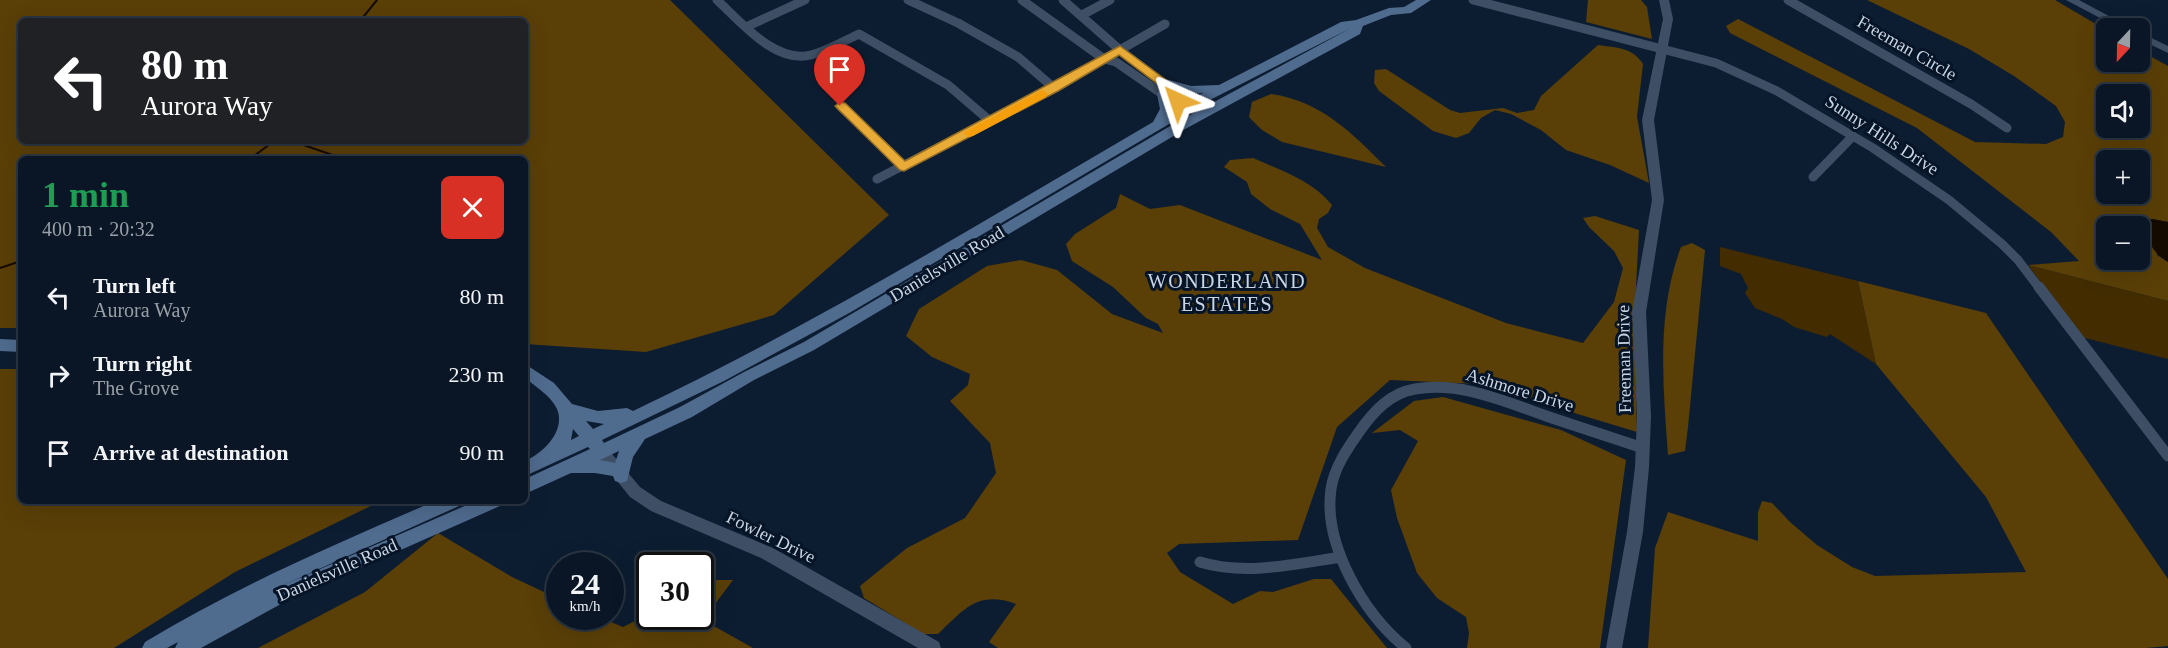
<!DOCTYPE html>
<html lang="en">
<head>
<meta charset="utf-8">
<style>
  body { margin:0; font-family:Georgia,serif; background:#131f2d; color:#f1f3f6; height:100vh; display:flex; flex-direction:column; font-size:22px; white-space:nowrap }
  * { box-sizing:border-box; margin:0 }
  p { font-size:20px; color:#999fa7 }
  .icon { flex:none; width:33px; height:33px; fill:none; stroke:currentColor; stroke-width:2; stroke-linecap:round; stroke-linejoin:round }
  .map { position:relative; flex:1; overflow:hidden }
  .drawer { position:absolute; left:18px; top:156px; width:510px; height:348px; display:flex; flex-direction:column; background:#0a1625; border-radius:9px; box-shadow:0 6px 24px #0002,0 0 0 2px #2a3542 }
  .drawer>* { flex:none }
  .banner { position:absolute; left:18px; top:18px; width:510px; height:126px; border-radius:9px; box-shadow:0 6px 24px #0002,0 0 0 2px #2a3542; background:#202124; color:#fff; overflow:hidden }
  .needle { width:39px; rotate:202deg }
  .tools { position:absolute; left:2096px; top:18px; display:grid; gap:12px }
  .tools a { display:grid; place-items:center; width:54px; height:54px; border-radius:9px; background:#0a1625; box-shadow:0 6px 24px #0002,0 0 0 2px #2a3542; font-size:30px }
  .speed { position:absolute; left:546px; top:552px; display:flex; gap:12px; font-size:30px; font-weight:700; text-align:center }
  .speed>* { display:grid; place-content:center; width:78px; height:78px; border-radius:50%; background:#0a1625; box-shadow:0 6px 24px #0002,0 0 0 2px #2a3542; line-height:1 }
  .speed small { font-size:15px; font-weight:400 }
  .speed .limit { border:3px solid #111; border-radius:9px; background:#fff; color:#111 }
  .pin { position:absolute; display:grid; place-items:center; width:51px; height:51px; color:#fff; margin:-62px -26px; border-radius:50% 50% 50% 0; rotate:-45deg; box-shadow:0 0 6px #0007 }
  .pin .icon { rotate:45deg }
  .me { position:absolute; width:66px; margin:-33px; rotate:318deg; stroke-linejoin:round; filter:drop-shadow(0 0 4px #0008) }
  .turn { display:flex; align-items:center; gap:21px; height:126px; padding:0 24px; font-size:27px }
  .turn .icon { width:78px; height:78px; stroke-width:2.5 }
  .turn b { display:block; font-size:42px; line-height:51px }
  .round { display:grid; place-items:center; flex:none; width:63px; height:63px; border-radius:9px; background:#131f2d }
  .head { display:flex; align-items:center; justify-content:space-between; height:102px; padding:0 24px }
  h1 { font-size:36px; font-weight:700; line-height:45px; color:#1e9e55 }
  ul { padding:0; list-style:none }
  li { display:flex; align-items:center; gap:18px; height:78px; padding:0 24px }
  li div { flex:1 }
  li b { display:block; font-size:22px }
  li em { font-style:normal }
  .map>svg:first-child { display:block }
  .green { fill:#422c00 }
  .forest { fill:#5a3f07; fill-rule:evenodd }
  .water { fill:#160b00 }
  .lines { fill:none; stroke-linecap:round; stroke-linejoin:round }
  .stream { stroke:#160b00; stroke-width:2 }
  .minor-far1 { stroke:#3e4f65; stroke-width:9 }
  .minor { stroke:#3e4f65; stroke-width:11 }
  .tertiary { fill:#3e4f65; fill-rule:evenodd }
  .secondary { fill:#4f6b8e; fill-rule:evenodd }
  .route { fill:#e8ab37; stroke:#976f24; stroke-width:1.5 }
  .slow { fill:#f59e0b }
  .labels { text-anchor:middle; dominant-baseline:central; stroke-width:6; stroke-linejoin:round; paint-order:stroke }
  .street-label { font-size:18px; fill:#cad5e3; stroke:#051427 }
  .neighbourhood-label { font-size:20px; letter-spacing:1.5px; fill:#cad5e3; stroke:#051427 }
</style>
</head>
<body>
<div class="map">
<svg width="2168" height="648" viewBox="0 0 2168 648">
  <rect width="100%" height="100%" fill="#0d1d31"/>
  <path class="green" d="M1720 247 1858 281 1876 364 1830 334 1827 337 1794 327 1782 319 1755 308 1745 293 1748 288 1741 274 1720 266Z
    M2028 265 2168 301V359L2081 337Z"/>
  <path class="forest" d="M0 0H670L889 215 774 315 646 352 525 344V159H21V328H0ZM21 21H525V141H21Z
    M1588 0H1641L1647 7 1652 39 1586 22Z
    M1867 0H2055L2106 30V62H2139V50L2168 66V222L2152 219 2157 255 2168 262V301L2028 265 2079 261 2051 232 1917 128 1730 33 1726 26 1738 19 1975 142 2046 144 2063 137 2065 122 2056 106 2014 76 1969 49ZM2106 94H2139V128H2106ZM2106 160H2139V194H2106ZM2106 226H2139V260H2106Z
    M1598 45C1617 48 1632 47 1643 64L1637 117 1649 183 1610 165 1566 150 1541 130 1511 114 1495 110 1481 118 1469 133 1456 138 1433 131 1379 91 1374 83 1375 70 1386 69 1450 110 1460 113 1503 108 1517 113 1534 110 1541 96Z
    M1271 94C1321 101 1352 133 1386 167L1282 142 1262 130 1249 117 1252 102Z
    M1253 158C1280 170 1313 181 1332 205L1328 213 1319 219 1317 228 1328 247 1365 268 1506 323 1583 343 1614 302 1623 268 1614 251 1589 227 1583 218 1595 216 1639 230 1634 325 1637 432 1479 384 1390 380 1337 427 1298 540 1179 544 1167 553 1180 572 1233 604 1260 591 1273 592 1314 579H1331L1387 648H998L989 642 1016 604C977 590 964 610 938 634H923L864 598 860 586 907 548 965 518 996 473 990 443 950 401 968 385 970 374 932 357 906 336 919 309 987 266 1021 260 1057 270 1112 314 1163 333 1158 324 1146 318 1113 287 1072 261 1066 244 1075 234 1116 208 1120 194 1150 209 1180 205 1322 260 1300 224 1270 209 1251 194 1247 182 1224 167 1230 160Z
    M1692 243 1705 250 1688 427 1685 451 1668 455C1663 386 1656 313 1681 247Z
    M1858 281 1986 313 2168 579V646L2146 648H1648L1655 548 1668 512 1758 541V512L1762 501 1772 503 1790 522 1817 545 1852 567 1875 576 2026 572 1986 497 1876 364Z
    M0 369H21V501H381L235 572 114 648H0Z
    M1443 397 1561 430 1626 460 1600 648H1467L1469 633 1466 617 1437 598 1417 573 1397 518 1391 490 1418 441 1400 430 1372 433 1414 401Z
    M438 533 512 577 559 599 560 616 599 617 623 627 649 614 650 616H700L701 588 717 580H733L703 620 753 648H258L365 592Z"/>
  <path class="water" d="M2152 219 2168 222V262C2152 252 2147 241 2143 223L2146 220Z"/>
  <g class="lines">
    <path class="stream" d="M360 21 377 0
      M292 141 344 159
      M250 159 274 141
      M0 268 21 261"/>
    <path class="minor-far1" d="M717 0C741 22 775 64 811 55 827 51 844 41 859 34L948 85 990 121
      M908 0 958 23 1018 57 1054 88
      M1022 0 1104 59 1116 62 1171 100 1178 101 1202 114
      M1063 0 1120 50 1177 94 1178 101
      M1473 0 1716 63 1777 91 1873 148 1949 200 2002 244 2018 260 2040 289
      M1788 0 1971 104 2007 128
      M1082 15 1110 0
      M748 26 805 0
      M840 106 904 167
      M1813 177 1853 136
      M877 179 1054 88 1165 24"/>
    <path class="minor" d="M2039 287 2168 456
      M1200 562C1246 576 1294 564 1341 557
      M1406 648C1364 614 1323 545 1331 489 1334 468 1347 449 1359 432 1373 412 1390 393 1415 389 1463 381 1508 403 1552 418 1582 428 1613 438 1643 448"/>
    <path class="tertiary" d="M1659 0H1669L1673 19 1654 120 1664 200 1646 312 1651 416 1649 467 1643 532 1622 648H1606L1627 532 1635 467 1637 416 1632 312 1652 200 1642 120 1663 19Z
      M2066 0H2079L2131 28H2119Z
      M2139 32 2168 46V53L2139 39Z
      M602 446 607 448 640 487 661 501 773 548 939 642 941 648H918L761 558 651 511 630 497 597 456 595 452 597 448Z"/>
    <path class="secondary" d="M1416 0H1431L1411 13 1391 15 1363 26 1360 34 1187 128 814 350 754 380 692 417 645 439 633 457 627 481 621 483 615 481 613 476 595 473H571L525 494V479L590 449 588 447 525 476V461C543 453 566 431 557 409 551 396 535 386 525 378V364L554 383 572 404 598 411 627 408 633 411C812 326 982 222 1153 122L1160 109 1157 94 1159 91H1167L1173 102V111L1203 93 1191 94 1158 85 1156 82 1158 79 1162 78 1191 86 1219 85 1341 22 1356 20 1389 8 1404 7ZM1351 28 1177 122 804 342 744 372 680 407 604 443 602 440 724 381 851 312 1208 101ZM586 421 604 424 593 429ZM573 429 579 436 571 440ZM619 451 615 463 600 460Z
      M0 339 21 340V352L0 351Z
      M435 501H461L459 506 279 587 476 501H502L500 506 290 599 201 648H175L178 642 277 588 167 648H142L145 642C237 586 336 544 435 501Z"/>
  </g>
  <path class="route" d="M1120 46 1181 91 1184 101 1182 103H1174L1172 95 1119 55 1058 91 904 171 900 170 835 106 840 102 845 103 905 161Z"/>
  <path class="slow" d="M1042 90 1048 94 1046 97 973 136 969 137 963 133Z"/>
  <g class="labels">
    <g class="street-label">
      <text transform="translate(1907 48) rotate(30)">Freeman Circle</text>
      <text transform="translate(1882 135) rotate(33)">Sunny Hills Drive</text>
      <text transform="translate(947 264) rotate(-31)">Danielsville Road</text>
      <text transform="translate(1624 359) rotate(-91)">Freeman Drive</text>
      <text transform="translate(1520 390) rotate(17)">Ashmore Drive</text>
      <text transform="translate(771 537) rotate(26)">Fowler Drive</text>
      <text transform="translate(337 570) rotate(-24)">Danielsville Road</text>
    </g>
    <g class="neighbourhood-label">
      <text x="1227" y="281">WONDERLAND<tspan x="1227" dy="23">ESTATES</tspan></text>
    </g>
  </g>
</svg>
<div class="tools">
<a><svg class="needle" viewBox="-14 -14 28 28"><path d="M0-13l5 13h-10z" fill="#e53935"/><path d="M0 13l5-13h-10z" fill="#999fa7"/></svg></a>
<a><svg class="icon" aria-label="sound" viewBox="0 0 24 24"><path d="M4 9h4l5-4v14l-5-4H4zM17 9q2 3 0 6"/></svg></a>
<a>+</a>
<a>−</a>
</div>
<div class="speed"><div>24<small>km/h</small></div><div class="limit">30</div></div>
<div class="pin" style="left:840px;top:106px;background:#d93025"><svg class="icon" aria-label="arrive" viewBox="0 0 24 24"><path d="M6 21V4h12l-3 4 3 4H6"/></svg></div>
<svg class="me" style="left:1178px;top:101px" viewBox="-20 -20 40 40"><path d="M0-17L14 15 0 8-14 15z" fill="#e8ab37" stroke="#fff" stroke-width="4"/></svg>
<div class="banner">
<div class="turn"><svg class="icon" aria-label="left" viewBox="0 0 24 24"><path d="M17 20v-9H6M10 6l-5 5 5 5"/></svg><div><b>80 m</b>Aurora Way</div></div>
</div>
<section class="drawer">
<div class="head"><div><h1>1 min</h1><p>400 m · 20:32</p></div><a class="round" style="background:#d93025;color:#fff"><svg class="icon" aria-label="close" viewBox="0 0 24 24"><path d="M6 6l12 12M18 6L6 18"/></svg></a></div>
<ul>
<li><svg class="icon" aria-label="left" viewBox="0 0 24 24"><path d="M17 20v-9H6M10 6l-5 5 5 5"/></svg><div><b>Turn left</b><p>Aurora Way</p></div><em>80 m</em></li>
<li><svg class="icon" aria-label="right" viewBox="0 0 24 24"><path d="M7 20v-9h11M14 6l5 5-5 5"/></svg><div><b>Turn right</b><p>The Grove</p></div><em>230 m</em></li>
<li><svg class="icon" aria-label="arrive" viewBox="0 0 24 24"><path d="M6 21V4h12l-3 4 3 4H6"/></svg><div><b>Arrive at destination</b></div><em>90 m</em></li>
</ul>
</section>
</div>
</body>
</html>
